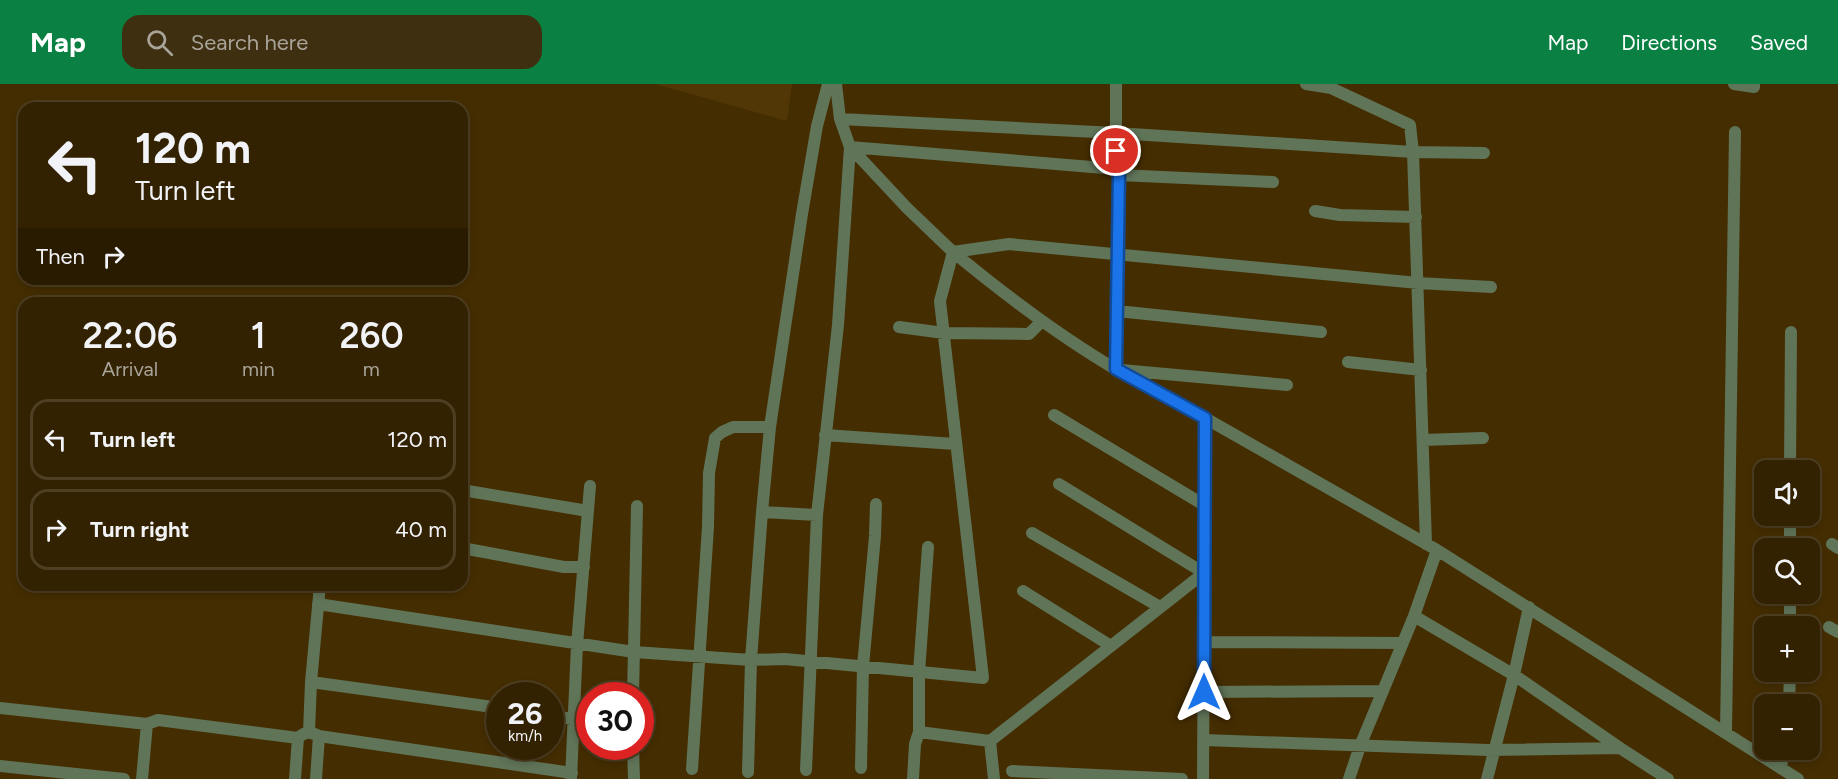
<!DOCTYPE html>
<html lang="en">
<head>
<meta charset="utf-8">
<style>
  body { margin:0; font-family:Figtree,sans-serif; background:#3e2f10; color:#f1f3f6; height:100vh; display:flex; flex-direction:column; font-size:22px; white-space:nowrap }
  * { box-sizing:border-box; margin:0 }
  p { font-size:20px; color:#a9a499 }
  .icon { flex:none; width:33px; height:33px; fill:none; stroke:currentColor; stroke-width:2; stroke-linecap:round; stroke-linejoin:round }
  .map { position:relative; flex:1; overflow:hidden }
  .side { position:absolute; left:18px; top:213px; width:450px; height:294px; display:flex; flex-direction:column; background:#332201; border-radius:18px; box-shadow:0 3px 9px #0003,0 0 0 2px #4e3f23 }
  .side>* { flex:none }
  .banner { position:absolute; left:18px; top:18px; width:450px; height:183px; border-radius:18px; box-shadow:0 3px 9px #0003,0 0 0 2px #4e3f23; background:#332201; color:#f1f3f6; overflow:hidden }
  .tools { position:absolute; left:1754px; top:376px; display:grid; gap:12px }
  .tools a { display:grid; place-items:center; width:66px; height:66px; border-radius:12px; background:#332201; box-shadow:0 3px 9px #0003,0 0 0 2px #4e3f23; font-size:30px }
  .speed { position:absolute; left:486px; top:598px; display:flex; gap:12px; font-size:30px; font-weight:700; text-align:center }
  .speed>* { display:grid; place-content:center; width:78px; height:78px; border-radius:50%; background:#332201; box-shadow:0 3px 9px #0003,0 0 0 2px #4e3f23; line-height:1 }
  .speed small { font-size:15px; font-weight:400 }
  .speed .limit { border:9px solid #d22; background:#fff; color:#111 }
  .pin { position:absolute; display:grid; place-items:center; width:51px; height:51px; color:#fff; margin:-26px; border:3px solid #fff; border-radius:50%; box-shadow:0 2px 6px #0007 }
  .me { position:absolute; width:66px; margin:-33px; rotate:0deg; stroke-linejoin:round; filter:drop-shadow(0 0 4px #0008) }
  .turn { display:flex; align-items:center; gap:21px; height:126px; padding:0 18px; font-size:27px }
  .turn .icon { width:78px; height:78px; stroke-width:2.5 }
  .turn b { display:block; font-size:42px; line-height:51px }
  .then { display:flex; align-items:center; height:57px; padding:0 18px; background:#0003; gap:12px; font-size:22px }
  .eta { display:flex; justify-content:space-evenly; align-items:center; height:102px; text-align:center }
  .eta b { font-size:36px; font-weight:600; line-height:42px }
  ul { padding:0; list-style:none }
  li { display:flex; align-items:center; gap:18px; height:81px; margin:0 12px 9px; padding:0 6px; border:3px solid #4e3f23; border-radius:18px }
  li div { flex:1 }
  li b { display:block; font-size:22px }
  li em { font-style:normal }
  header { display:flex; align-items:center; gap:36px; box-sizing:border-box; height:84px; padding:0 30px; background:#0b8043; color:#fff }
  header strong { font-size:28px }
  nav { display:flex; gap:33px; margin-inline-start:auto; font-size:21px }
  .search { width:420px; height:54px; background:#3e2f10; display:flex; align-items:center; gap:15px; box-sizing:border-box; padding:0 21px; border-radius:18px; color:#a9a499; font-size:22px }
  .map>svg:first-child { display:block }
  .built { fill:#513705 }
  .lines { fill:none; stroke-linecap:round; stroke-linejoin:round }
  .street { stroke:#607458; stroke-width:12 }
  .route-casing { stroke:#114b97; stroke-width:15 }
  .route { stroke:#1a73e8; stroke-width:10 }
</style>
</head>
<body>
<header>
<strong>Map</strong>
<div class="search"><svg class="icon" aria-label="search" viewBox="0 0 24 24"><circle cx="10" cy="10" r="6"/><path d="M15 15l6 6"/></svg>Search here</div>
<nav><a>Map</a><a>Directions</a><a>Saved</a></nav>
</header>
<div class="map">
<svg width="1838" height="695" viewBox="0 0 1838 695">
  <rect width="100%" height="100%" fill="#442d01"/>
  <path class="built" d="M655 0H792L787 37Z"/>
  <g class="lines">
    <path class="street" d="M828 0 817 42 802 130 770 343 762 428 751 576 785 575 983 594 940 217 953 168 907 124 850 63 840 35 836 0
      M1116 0V85L1119 91 1116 285
      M1306 0 1331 4 1410 41 1413 68 1484 69
      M1734 0 1754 3V0
      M840 35 1116 49 1413 68 1426 460
      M1119 91 1273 98
      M1315 127 1340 131 1416 133
      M1117 227 1321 248
      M899 243 944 249 1029 250 1042 237
      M1348 278 1421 286
      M1121 286 1287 301
      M1054 331 1204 421
      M1205 334C1176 318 1146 303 1117 286 1059 252 1005 211 953 168L1009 160 1418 199 1491 203
      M825 351 955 360
      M1423 356 1483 354
      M1790 387 1791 248
      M462 406 588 427
      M762 428 817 431 838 241 850 63 1116 85
      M1032 449 1160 523
      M1832 460 1838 464
      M462 464 564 483H584
      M1790 465V432
      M1023 507 1111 562
      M318 520 634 568 751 576 748 688
      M1414 532 1514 591 1620 664
      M1790 543V510
      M1829 543 1838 548
      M1204 558 1403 559
      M311 598 500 624
      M1204 608 1382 607
      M633 612 637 422
      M1789 621 1790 588
      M0 624 147 640 158 636 298 654C305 647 311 648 319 652L572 689
      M550 632 574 635
      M309 648 311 598 320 501
      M919 648 990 657 1204 489 1059 400
      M1726 648 1735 48
      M1204 656 1488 666 1620 664 1668 695
      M990 657 994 695
      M633 663 634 695
      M0 682 124 695
      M1781 683 1784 666
      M861 684 863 582 875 452 876 420
      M692 685 708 443 709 389 715 354 722 348 733 343H770
      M806 686 817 431
      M1012 687 1182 695
      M142 695 147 640
      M295 695 298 654
      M316 695 319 652
      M571 695 577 561 590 402
      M913 695 915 660 919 648V588L928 463
      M1203 695 1205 334 1437 466 1798 695
      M1349 695 1360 662 1414 532 1437 466
      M1487 695 1514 591 1529 523"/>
  </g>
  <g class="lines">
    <defs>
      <path id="route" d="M1116 67V85L1119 91 1116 285 1205 334 1204 608"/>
    </defs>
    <use href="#route" class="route-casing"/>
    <use href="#route" class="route"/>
  </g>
</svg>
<div class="tools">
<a><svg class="icon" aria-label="sound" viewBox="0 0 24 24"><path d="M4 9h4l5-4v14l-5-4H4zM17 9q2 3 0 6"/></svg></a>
<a><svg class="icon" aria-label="search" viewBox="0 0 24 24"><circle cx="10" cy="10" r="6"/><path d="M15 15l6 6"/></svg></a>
<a>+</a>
<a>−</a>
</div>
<div class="speed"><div>26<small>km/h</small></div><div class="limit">30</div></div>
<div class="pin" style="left:1116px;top:67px;background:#d93025"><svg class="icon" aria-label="arrive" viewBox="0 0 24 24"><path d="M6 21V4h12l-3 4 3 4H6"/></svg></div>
<svg class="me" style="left:1204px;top:608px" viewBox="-20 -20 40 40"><path d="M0-17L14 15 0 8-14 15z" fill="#1a73e8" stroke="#fff" stroke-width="4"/></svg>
<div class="banner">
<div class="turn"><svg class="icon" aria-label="left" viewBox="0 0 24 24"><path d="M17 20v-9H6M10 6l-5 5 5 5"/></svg><div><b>120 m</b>Turn left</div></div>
<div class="then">Then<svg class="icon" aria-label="right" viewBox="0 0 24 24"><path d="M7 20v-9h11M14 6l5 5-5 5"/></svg></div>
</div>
<section class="side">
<div class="eta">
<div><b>22:06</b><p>Arrival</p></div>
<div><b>1</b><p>min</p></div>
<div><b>260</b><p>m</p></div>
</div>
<ul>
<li><svg class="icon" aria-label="left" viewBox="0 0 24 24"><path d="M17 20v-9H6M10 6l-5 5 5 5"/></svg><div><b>Turn left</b></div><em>120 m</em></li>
<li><svg class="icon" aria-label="right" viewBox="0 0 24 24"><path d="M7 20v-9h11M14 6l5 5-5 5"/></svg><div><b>Turn right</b></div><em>40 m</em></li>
</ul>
</section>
</div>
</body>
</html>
